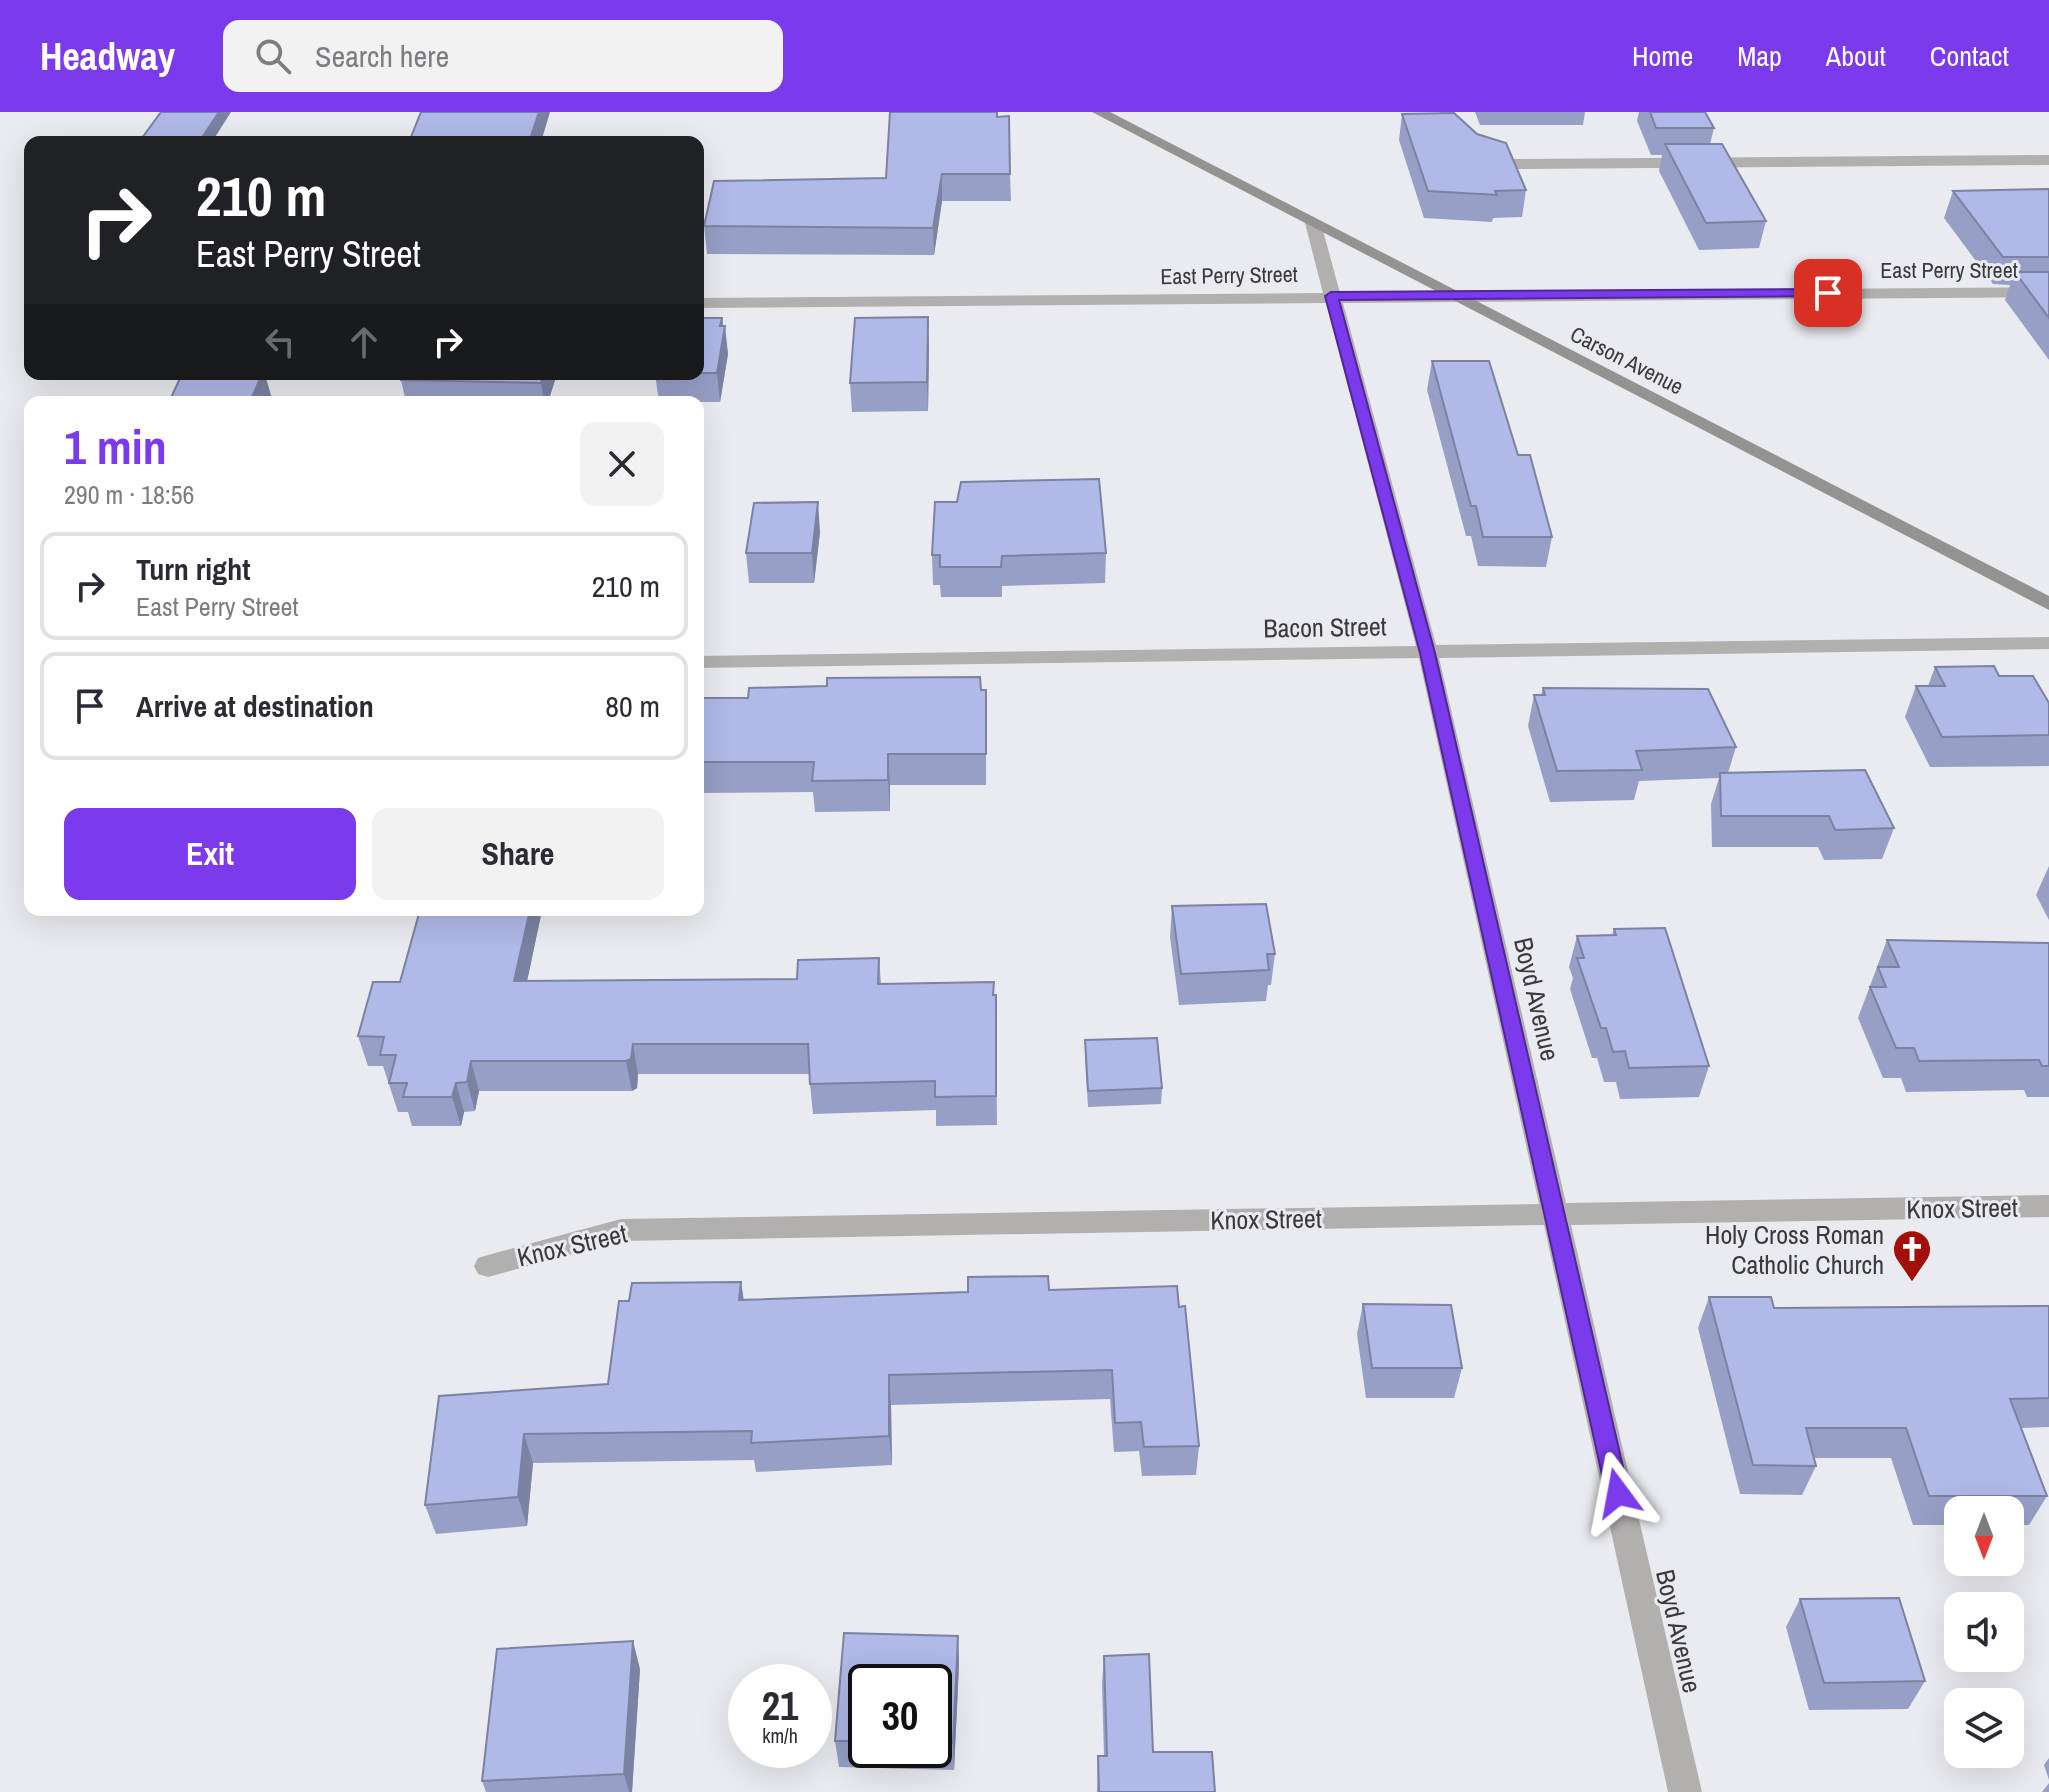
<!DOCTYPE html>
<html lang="en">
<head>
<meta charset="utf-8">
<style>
  body { margin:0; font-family:"Archivo Narrow",sans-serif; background:#f2f2f3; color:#2b2b33; height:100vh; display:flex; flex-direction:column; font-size:30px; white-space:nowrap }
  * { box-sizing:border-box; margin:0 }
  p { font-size:26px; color:#7c7c81 }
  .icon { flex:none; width:44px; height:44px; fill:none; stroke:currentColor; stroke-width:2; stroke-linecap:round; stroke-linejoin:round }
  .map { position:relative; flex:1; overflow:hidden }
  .side { position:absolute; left:24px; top:284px; width:680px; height:520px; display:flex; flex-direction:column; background:#fff; border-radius:16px; box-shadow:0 8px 32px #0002 }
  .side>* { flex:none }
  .banner { position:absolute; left:24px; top:24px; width:680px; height:244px; border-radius:16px; box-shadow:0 8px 32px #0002; background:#202124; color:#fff; overflow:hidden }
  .needle { width:52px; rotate:180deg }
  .buttons { position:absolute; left:1944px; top:1384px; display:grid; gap:16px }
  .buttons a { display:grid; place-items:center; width:80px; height:80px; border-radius:16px; background:#fff; box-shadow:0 8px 32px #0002; font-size:40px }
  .speed { position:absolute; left:728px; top:1552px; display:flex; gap:16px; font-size:40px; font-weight:700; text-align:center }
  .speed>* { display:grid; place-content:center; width:104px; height:104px; border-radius:50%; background:#fff; box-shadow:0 8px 32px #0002; line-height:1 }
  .speed small { font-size:20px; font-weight:400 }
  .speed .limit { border:4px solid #111; border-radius:12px; background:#fff; color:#111 }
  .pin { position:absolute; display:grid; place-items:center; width:68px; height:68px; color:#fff; margin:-34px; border-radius:16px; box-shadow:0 4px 12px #0006 }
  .me { position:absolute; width:88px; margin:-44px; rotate:347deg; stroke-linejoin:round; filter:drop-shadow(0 0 6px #0008) }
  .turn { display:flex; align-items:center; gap:28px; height:168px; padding:0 40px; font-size:36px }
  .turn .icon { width:104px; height:104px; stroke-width:2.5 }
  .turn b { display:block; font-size:56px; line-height:68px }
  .lanes { display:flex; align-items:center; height:76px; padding:0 40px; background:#0003; justify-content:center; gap:40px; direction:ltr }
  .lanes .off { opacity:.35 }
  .round { display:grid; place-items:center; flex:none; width:84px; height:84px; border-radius:16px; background:#f2f2f3 }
  .overview { display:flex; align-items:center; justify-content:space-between; height:136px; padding:0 40px }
  h1 { font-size:48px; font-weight:700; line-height:60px; color:#7c3aed }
  .primary-button { display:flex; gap:16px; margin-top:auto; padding:16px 40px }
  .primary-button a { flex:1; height:92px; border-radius:16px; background:#7c3aed; color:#fff; font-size:32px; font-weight:700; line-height:92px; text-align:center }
  .primary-button a+a { background:#f2f2f3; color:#2b2b33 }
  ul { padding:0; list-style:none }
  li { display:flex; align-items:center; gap:24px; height:108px; margin:0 16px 12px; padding:0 24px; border:4px solid #e1e1e2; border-radius:16px }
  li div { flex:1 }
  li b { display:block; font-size:30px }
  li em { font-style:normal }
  header { display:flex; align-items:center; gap:48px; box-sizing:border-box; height:112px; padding:0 40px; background:#7c3aed; color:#fff }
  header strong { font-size:38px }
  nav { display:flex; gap:44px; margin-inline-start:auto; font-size:28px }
  .search { width:560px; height:72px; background:#f2f2f3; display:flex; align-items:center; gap:20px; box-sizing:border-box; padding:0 28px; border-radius:16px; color:#7c7c81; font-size:30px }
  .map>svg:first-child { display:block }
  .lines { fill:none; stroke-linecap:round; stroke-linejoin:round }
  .lane { fill:#b2afaf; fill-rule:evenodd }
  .street { fill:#b2afaf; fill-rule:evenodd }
  .secondary { fill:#959292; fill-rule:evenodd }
  .wall { fill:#979fc7; fill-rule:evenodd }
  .shaded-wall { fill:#7b82a2 }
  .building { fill:#b0b9e7; stroke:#7b82a2; stroke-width:2 }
  .route { fill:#7c3aed; stroke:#51269a; stroke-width:2 }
  .labels { text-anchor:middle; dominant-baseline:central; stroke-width:6; stroke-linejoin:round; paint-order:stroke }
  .far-street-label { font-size:22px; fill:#3a3a3c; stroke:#eaebf0 }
  .street-label { font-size:26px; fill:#3a3a3c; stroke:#eaebf0 }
  .poi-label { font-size:26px; fill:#3a3a3c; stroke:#eaebf0; text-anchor:end }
</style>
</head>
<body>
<header>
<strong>Headway</strong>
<div class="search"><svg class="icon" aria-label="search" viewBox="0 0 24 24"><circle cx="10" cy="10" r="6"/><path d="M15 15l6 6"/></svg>Search here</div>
<nav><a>Home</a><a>Map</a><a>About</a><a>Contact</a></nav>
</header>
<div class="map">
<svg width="2049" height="1680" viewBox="0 0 2049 1680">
  <rect width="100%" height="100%" fill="#eaebf0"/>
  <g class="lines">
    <path class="lane" d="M1440 0H1454C1467 29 1479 42 1511 47L2049 43V53L1511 57C1469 49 1456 40 1440 0Z"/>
    <path class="street" d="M1313 106 1321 111 1340 181 2049 175V185L1343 191 1436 533 2049 525V537L1439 546 1566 1091 2049 1083V1105L1571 1113 1702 1680H1668L1544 1113 621 1129 488 1165 478 1162 474 1154 478 1146 488 1143 621 1107 1539 1092 1419 546 698 556V544L1416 534 1326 191 698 196V186L1323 181 1305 111Z"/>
    <path class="secondary" d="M1092 0H1110L2049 484V498Z"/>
  </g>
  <path class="wall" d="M1475 0H1585L1583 13H1480Z
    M1639 0H1705L1714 16 1710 32 1766 109 1759 136 1699 138 1659 59 1662 43H1651L1637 9Z
    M1402 2 1526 78 1522 105 1493 106 1492 110 1424 106 1399 28Z
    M997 5 1010 62 1011 89H942L934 143 707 142 704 114 886 66Z
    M2049 77V248L2005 188 2010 173 1993 172 1944 106 1953 79Z
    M698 206H722L728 242 720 290H659L655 262H698Z
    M929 233 928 299 852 300 850 271Z
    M1432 249 1518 343 1552 425 1546 455 1478 454 1471 424H1466L1427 278Z
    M557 262 548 290H406L401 268Z
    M820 420 814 471H749L746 441Z
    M1106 441 1105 471 1002 474V485H941L940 473H933L932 443Z
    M1935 555 1999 564 2049 591V654L1930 655 1905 605 1916 574H1928Z
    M827 574 986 578V673H890V699L815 700 813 680 698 681V586H748Z
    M1543 576 1736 635 1728 661 1894 716 1882 747 1824 748 1818 735H1712L1711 692 1719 666 1639 669 1634 688 1550 690 1528 614 1534 583H1541Z
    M2049 754V808L2036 783Z
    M1172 794 1275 842 1271 873H1268L1266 889 1179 893 1170 825Z
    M541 803 527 869 797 867 879 846 881 872 996 883 997 1013 936 1014V998L813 1002 809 962H638L637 976 632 979H479L475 999 464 1000 461 1014H412L408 1000H398L383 954H368L358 924 400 870Z
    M1614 817 1709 954 1699 985 1620 987 1616 970H1604L1597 946H1592L1570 877 1573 866 1569 855 1577 824 1612 823Z
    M1887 828 2049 831V985H2027L2024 978 1906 980 1901 966H1883L1858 906Z
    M1085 928 1162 976 1161 992 1088 995 1085 944Z
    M741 1170 744 1188 1049 1178 1179 1195 1199 1334 1196 1363 1142 1364 1139 1339 1114 1340 1110 1287 891 1293 892 1353 756 1360 754 1348 533 1351 527 1414 436 1422 425 1393 439 1284 608 1272 629 1189Z
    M1709 1185 1774 1196 2049 1194V1315L2021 1316 2047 1384 2029 1413H2010V1398H1958V1413H1913L1891 1346H1814L1816 1354 1802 1383 1740 1382 1698 1216Z
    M1363 1192 1462 1256 1454 1286H1366L1357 1222Z
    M1800 1487 1925 1569 1908 1597 1809 1598 1786 1515Z
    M844 1521 958 1524 959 1552 954 1658 839 1655 835 1629ZM866 1570H934V1638H866Z
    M1104 1544 1153 1640 1215 1680H1097L1098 1644H1104L1102 1571Z
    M640 1557 632 1680H486L482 1669Z
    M2049 1646V1668L2044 1653Z
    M2049 1671V1680H2042Z"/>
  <path class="shaded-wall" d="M219 0H231L212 30H199Z
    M539 0H550L541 30H529Z
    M942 62V89L934 143 933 116Z
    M928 205 929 233 928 299 927 270Z
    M722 206 724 222 725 214 728 242 720 290 717 261Z
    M262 262H265L272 287 271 290H250Z
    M543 262H557L548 290H544L541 271Z
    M818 390 820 420 814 471 812 441Z
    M888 642 890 673V699L888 668Z
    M530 798H540L541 803 521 898 514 869Z
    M633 932 638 962 637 976 632 979 626 949Z
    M471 949 479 979 475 999 467 970Z
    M456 971 464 1000 461 1014 452 985Z
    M741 1170 745 1200 739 1188Z
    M889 1263 891 1293 892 1353 889 1324Z
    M524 1322 533 1351 527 1414 518 1385Z
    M958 1524 959 1552 954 1658 953 1631Z
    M633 1529 640 1557 632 1680H629L624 1662Z"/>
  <path class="building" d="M161 0H219L199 30H139Z
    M421 0H539L529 30H409Z
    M890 0H997V5L1009 4 1010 62H942L933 116 704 114 714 69 886 66Z
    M1650 0H1705L1714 16H1656Z
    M1454 1 1477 22 1506 31 1526 78 1495 79 1497 83 1428 79 1402 2Z
    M1665 32H1722L1766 109 1706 111Z
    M2049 77V145H2003L1953 79Z
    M2015 160H2049V206Z
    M928 205 927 270 850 271 855 206Z
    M698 206H722L720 214H725L717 261H698Z
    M1432 249H1489L1518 343H1530L1552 425H1483L1476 394H1471Z
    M182 262H262L250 290H169Z
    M401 262H543L541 271 401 268Z
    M1099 367 1106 441 1002 444 1001 455H940V443H932L935 390H957L961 370Z
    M818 390 812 441H746L754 391Z
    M1994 554 1999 564H2033L2049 591V623L1942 625 1916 574H1945L1935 555Z
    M980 565 981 578H986V642H888V668L812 669 814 650H698V586H748L749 576 827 574V566Z
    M1543 576 1708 577 1736 635 1636 639 1642 658 1557 659 1534 583H1545Z
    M1865 658 1894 716 1835 718 1829 704H1721L1720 661Z
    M1266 792 1275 842H1267L1269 858 1181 862 1172 794Z
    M420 798H530L514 869 797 867 798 848 879 846 878 872 994 870 993 883H996V984L935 985V969L810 972 808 932H633L631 947 626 949H471L467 970 456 971 452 985H403L407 971H389L396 943H380L384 925 358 924 373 870H400Z
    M1665 816 1709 954 1629 956 1625 939 1613 940 1606 916H1601L1577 846H1584L1577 824 1616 823 1614 817Z
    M1887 828 2049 831V954H2042L2039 948 1919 949 1914 936H1896L1870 875H1886L1878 855H1899Z
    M1157 926 1162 976 1088 979 1085 928Z
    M1048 1164 1049 1178 1177 1174 1179 1195 1185 1194 1199 1334 1144 1335 1141 1310 1115 1311 1112 1258 889 1263V1324L751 1331 752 1319 524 1322 518 1385 425 1393 439 1284 608 1272 619 1189H629L632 1171 741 1170 739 1188 968 1180V1165Z
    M1709 1185H1771L1774 1196 2049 1194V1286L2010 1287 2047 1384H1929L1906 1316H1806L1816 1354 1753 1353Z
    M1363 1192 1451 1193 1462 1256H1372Z
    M1899 1486 1925 1569 1824 1571 1800 1487Z
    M844 1521 958 1524 953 1631H934V1570H866V1629H835Z
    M633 1529 624 1662 482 1669 497 1537Z
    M1149 1542 1153 1640H1212L1215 1680H1099L1098 1644H1107L1104 1544Z"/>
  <path class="route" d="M1828 177 1834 181 1832 184 1339 188 1435 541 1629 1381 1626 1389 1618 1391 1610 1389 1606 1381 1420 541 1325 184 1331 180Z"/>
  <defs>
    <symbol id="church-pin" viewBox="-11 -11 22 30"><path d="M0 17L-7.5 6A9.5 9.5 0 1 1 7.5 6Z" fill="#a40e09" stroke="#eaebf0"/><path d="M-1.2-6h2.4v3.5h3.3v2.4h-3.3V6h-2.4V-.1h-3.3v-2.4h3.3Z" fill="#fff"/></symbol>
  </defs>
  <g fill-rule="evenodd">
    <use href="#church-pin" x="1890" y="1115" width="44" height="60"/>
  </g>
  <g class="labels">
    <g class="far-street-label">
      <text x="1949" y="158">East Perry Street</text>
      <text transform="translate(1229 163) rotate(-1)">East Perry Street</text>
      <text transform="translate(1627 248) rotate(27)">Carson Avenue</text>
    </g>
    <g class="street-label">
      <text transform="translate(1325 515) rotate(-1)">Bacon Street</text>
      <text transform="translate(1537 887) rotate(77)">Boyd Avenue</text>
      <text transform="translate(1962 1096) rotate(-1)">Knox Street</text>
      <text transform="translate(1266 1107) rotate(-1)">Knox Street</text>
      <text transform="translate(572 1133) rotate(-13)">Knox Street</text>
      <text transform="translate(1679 1519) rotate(77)">Boyd Avenue</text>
    </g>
    <g class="poi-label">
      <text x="1884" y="1122">Holy Cross Roman<tspan x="1884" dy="30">Catholic Church</tspan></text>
    </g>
  </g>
</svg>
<div class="buttons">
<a><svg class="needle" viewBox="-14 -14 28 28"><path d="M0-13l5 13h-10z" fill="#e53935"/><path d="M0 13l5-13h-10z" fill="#7c7c81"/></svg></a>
<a><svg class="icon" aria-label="sound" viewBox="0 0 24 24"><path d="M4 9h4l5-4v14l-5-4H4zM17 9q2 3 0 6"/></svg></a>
<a><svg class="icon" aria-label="layers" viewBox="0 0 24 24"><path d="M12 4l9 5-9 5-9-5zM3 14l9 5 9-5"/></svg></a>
</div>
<div class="speed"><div>21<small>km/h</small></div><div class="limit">30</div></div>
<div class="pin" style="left:1828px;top:181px;background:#d93025"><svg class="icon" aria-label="arrive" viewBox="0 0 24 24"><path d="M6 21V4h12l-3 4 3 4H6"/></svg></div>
<svg class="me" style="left:1618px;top:1381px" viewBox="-20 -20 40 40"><path d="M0-17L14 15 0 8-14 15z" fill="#7c3aed" stroke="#fff" stroke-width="4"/></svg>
<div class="banner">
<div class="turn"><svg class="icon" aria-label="right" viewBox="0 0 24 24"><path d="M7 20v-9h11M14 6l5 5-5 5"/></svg><div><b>210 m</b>East Perry Street</div></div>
<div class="lanes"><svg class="icon off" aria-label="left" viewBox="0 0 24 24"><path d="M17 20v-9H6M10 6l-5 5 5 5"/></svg><svg class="icon off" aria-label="ahead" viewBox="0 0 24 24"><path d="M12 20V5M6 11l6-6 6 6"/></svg><svg class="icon" aria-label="right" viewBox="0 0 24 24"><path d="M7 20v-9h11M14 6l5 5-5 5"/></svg></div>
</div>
<section class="side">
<div class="overview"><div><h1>1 min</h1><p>290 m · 18:56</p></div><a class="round"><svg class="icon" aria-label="close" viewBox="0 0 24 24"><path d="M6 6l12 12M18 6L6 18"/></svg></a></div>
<ul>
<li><svg class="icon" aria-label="right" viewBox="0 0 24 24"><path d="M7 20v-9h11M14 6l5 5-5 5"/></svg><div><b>Turn right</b><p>East Perry Street</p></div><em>210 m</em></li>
<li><svg class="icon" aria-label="arrive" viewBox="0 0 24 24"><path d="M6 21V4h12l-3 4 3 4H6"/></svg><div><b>Arrive at destination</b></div><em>80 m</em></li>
</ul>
<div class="primary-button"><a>Exit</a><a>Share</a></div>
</section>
</div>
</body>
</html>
